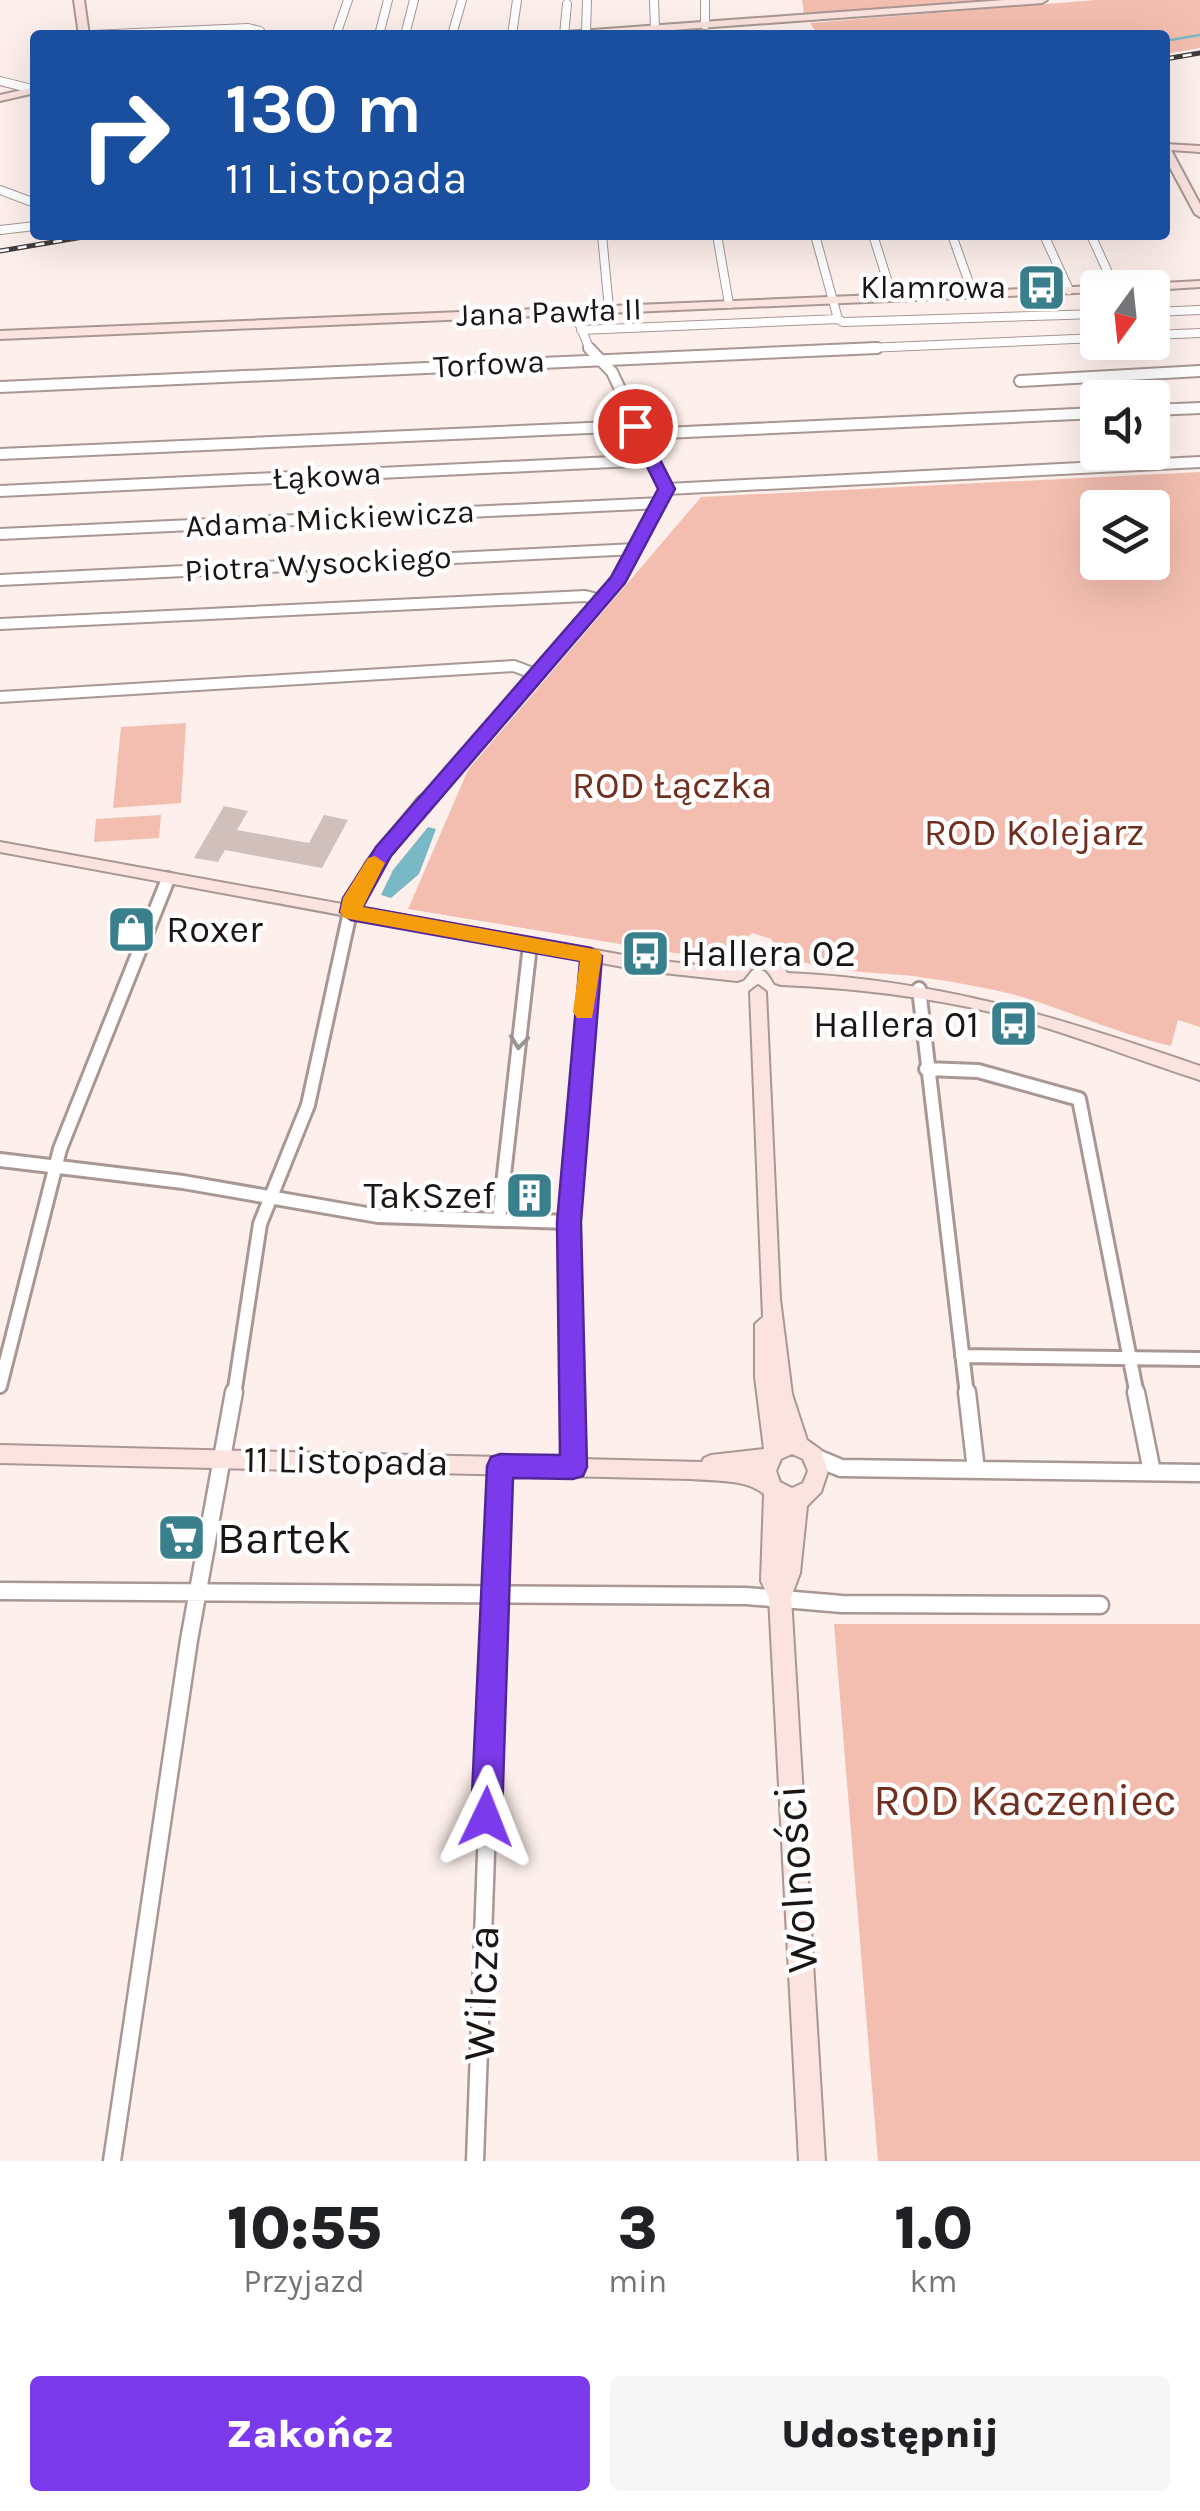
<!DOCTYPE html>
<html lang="pl">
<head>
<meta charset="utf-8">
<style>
  body { margin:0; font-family:Karla,sans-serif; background:#f6f6f6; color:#202124; height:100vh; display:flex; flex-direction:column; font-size:38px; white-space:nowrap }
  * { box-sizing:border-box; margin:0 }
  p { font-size:32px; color:#757577 }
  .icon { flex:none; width:55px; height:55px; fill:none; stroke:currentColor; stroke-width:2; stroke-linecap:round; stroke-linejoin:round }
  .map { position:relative; height:2161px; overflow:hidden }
  .side { display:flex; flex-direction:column; background:#fff; flex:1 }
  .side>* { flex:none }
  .guide { position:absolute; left:30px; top:30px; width:1140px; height:210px; border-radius:10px; box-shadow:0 10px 40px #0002; background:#1a4fa0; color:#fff; overflow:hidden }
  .needle { width:65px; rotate:195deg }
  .fabs { position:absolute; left:1080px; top:270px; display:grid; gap:20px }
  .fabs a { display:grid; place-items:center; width:90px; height:90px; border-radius:10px; background:#fff; box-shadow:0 10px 40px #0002; font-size:50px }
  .pin { position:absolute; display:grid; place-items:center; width:85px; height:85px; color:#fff; margin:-42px; border:5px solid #fff; border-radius:50%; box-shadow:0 2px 10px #0007 }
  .me { position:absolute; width:110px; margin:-55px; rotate:2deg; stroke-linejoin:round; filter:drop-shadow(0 0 8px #0008) }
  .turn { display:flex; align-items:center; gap:35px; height:210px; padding:0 30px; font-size:45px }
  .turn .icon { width:130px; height:130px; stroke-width:2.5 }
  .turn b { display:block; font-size:70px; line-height:85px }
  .eta { display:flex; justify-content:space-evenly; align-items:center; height:170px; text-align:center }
  .eta b { font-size:60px; font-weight:800; line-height:70px }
  .button { display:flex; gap:20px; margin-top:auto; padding:20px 30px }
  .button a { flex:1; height:115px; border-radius:10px; background:#7c3aed; color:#fff; font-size:40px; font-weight:800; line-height:115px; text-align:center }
  .button a+a { background:#f6f6f6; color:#202124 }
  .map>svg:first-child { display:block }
  .green { fill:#f3beb0; fill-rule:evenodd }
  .water { fill:#79b8c5 }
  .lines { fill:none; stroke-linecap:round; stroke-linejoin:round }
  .stream { stroke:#79b8c5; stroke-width:2.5 }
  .building { fill:#d0bfba }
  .street-far3-casing { stroke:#a89793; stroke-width:10 }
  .street-far2-casing { stroke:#a89793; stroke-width:14 }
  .street-far1-casing { stroke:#a89793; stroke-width:18 }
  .street-casing { stroke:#a89793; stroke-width:21 }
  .secondary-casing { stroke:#a89793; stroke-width:4 }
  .street-far3 { stroke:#fff; stroke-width:8 }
  .street-far2 { stroke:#fff; stroke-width:10 }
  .street-far1 { stroke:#fff; stroke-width:12 }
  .street { stroke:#fff; stroke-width:16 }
  .secondary { fill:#fbe4df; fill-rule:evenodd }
  .rail-casing { stroke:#433b39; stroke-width:5 }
  .rail { stroke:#fff; stroke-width:2.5; stroke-dasharray:9; stroke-linecap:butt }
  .oneway { stroke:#989695 }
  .route { fill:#7c3aed; stroke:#51269a; stroke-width:2.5 }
  .slow { fill:#f59e0b }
  .labels { text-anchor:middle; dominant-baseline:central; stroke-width:9; stroke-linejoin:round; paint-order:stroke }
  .far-poi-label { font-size:32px; fill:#1b1513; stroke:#fff; text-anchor:end }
  .far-street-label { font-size:32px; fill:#1b1513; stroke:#fff }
  .park-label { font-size:38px; fill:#712f20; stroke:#fff }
  .poi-label { font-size:38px; fill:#1b1513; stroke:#fff; text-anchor:start }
  .street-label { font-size:38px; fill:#1b1513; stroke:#fff }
  .near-poi-label { font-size:45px; fill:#1b1513; stroke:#fff; text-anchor:start }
  .near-park-label { font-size:45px; fill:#712f20; stroke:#fff }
  .near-street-label { font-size:45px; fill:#1b1513; stroke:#fff }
</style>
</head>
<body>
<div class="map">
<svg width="1200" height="2161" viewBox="0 0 1200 2161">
  <rect width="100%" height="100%" fill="#fdefeb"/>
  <path class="green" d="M802 0H1006L804 14Z
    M1095 0H1200V48L1165 54V35H818L810 23Z
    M1200 472V1027L1178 1020 1171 1046C1118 1034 1070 1011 1019 996 985 987 948 981 913 976 874 971 792 975 771 939L752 933C724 960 711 956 674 953L408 909 468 770 701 497ZM1098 508H1152V562H1098Z
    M186 723 181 803 113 808 121 727Z
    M161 815 159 838 94 842 96 819Z
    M834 1624H1200V2161H878Z"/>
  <path class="water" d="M428 827 436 829 419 874 391 898 381 895 393 870Z"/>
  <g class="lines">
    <path class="stream" d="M1165 41 1200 35"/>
  </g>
  <path class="building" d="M224 806 248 811 237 830 309 843 324 815 348 820 322 868 225 850 218 862 194 858Z"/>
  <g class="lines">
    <defs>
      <path id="street-far3" d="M654 0 655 29
        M705 0V25
        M586 33 587 0
        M91 35 248 28 260 31V35
        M336 35 348 0
        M379 35 388 0
        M405 35 414 0
        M452 35 462 0
        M512 35 517 0
        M564 35 567 4
        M0 81 28 88
        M0 190 35 203
        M0 230 35 226
        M602 235 609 309
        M717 235 729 304
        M815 235 838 319 843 322 1098 314
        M873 235 893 298
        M952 235 973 294
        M1044 235 1069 290
        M1091 235 1115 288
        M574 311 590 350
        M1152 312 1200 310
        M581 330 838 319
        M1152 335 1200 333
        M820 350 1098 338"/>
      <path id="street-far2" d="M1020 381 1200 371
        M0 387 877 348
        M1152 410 1200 408
        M642 434 1098 413
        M0 454 635 426
        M667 489 1200 462
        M0 491 654 460
        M0 534 661 503
        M0 580 636 549
        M0 624 585 596 601 600
        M0 697 514 666 535 674
        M422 804 619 579 667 489 612 372 589 348"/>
      <path id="street-far1" d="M919 989 967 1395
        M926 1069 978 1071 1079 1099 1137 1395
        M0 1160 183 1182 378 1216 569 1222
        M499 1219 530 945
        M962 1356 1200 1359
        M0 1386 60 1149 168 879
        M234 1395 260 1224 308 1105 352 903 372 866 424 802
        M572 1395 569 1222 591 956"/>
      <path id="street" d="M572 1392 573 1467
        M967 1392 976 1470
        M1136 1392 1152 1472
        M812 1456 841 1468 1200 1473
        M0 1591 746 1596 842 1604 1100 1605
        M112 2161 189 1640 234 1392
        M475 2161 500 1465"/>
      <path id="secondary" d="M74 0H84L89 35H79Z
        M1005 0H1047L1042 3 603 35H560L565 32Z
        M35 87V93L0 101V95Z
        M1165 144 1200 146V152L1171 150 1200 204V217L1195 214 1165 158Z
        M1200 281V287L1152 290V288H1119L1124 285Z
        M1098 286 1103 288H1098V292L0 339V331Z
        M0 842 645 959 733 969 741 958 764 955 783 964 787 973C939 980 1058 1017 1200 1066V1080C1131 1058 1065 1031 995 1013 924 996 853 988 781 985L775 983C768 971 767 967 752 968L743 979 737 981 645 971 0 852Z
        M758 986 766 992 780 1299 792 1394 807 1440 821 1450 828 1471 821 1492 807 1506 800 1573 791 1597 825 2161H799L769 1598 761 1581 764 1494C747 1479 714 1481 691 1479L0 1463V1445L702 1462 704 1458 711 1455 764 1449 755 1377V1324L763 1317 750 992ZM792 1454 803 1459 808 1471 803 1483 792 1488 780 1482 776 1471 781 1459Z"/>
    </defs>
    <use href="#street-far3" class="street-far3-casing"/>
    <use href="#street-far2" class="street-far2-casing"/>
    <use href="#street-far1" class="street-far1-casing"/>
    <use href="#street" class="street-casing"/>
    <use href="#secondary" class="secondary-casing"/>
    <use href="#street-far3" class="street-far3"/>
    <use href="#street-far2" class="street-far2"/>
    <use href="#street-far1" class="street-far1"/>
    <use href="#street" class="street"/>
    <use href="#secondary" class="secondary"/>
    <defs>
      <path id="rail" d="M1165 59 1200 53
        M0 251 95 235"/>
    </defs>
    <use href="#rail" class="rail-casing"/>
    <use href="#rail" class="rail"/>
  </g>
  <defs><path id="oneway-chevron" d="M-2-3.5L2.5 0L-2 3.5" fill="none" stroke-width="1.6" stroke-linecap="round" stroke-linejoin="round" transform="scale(2.5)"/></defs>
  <use class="oneway" href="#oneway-chevron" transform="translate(519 1042) rotate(96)"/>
  <path class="route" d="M629 423 643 426 675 489 625 583 391 856 363 907 591 948 602 956 581 1222 587 1467 583 1476 573 1479 513 1478 502 1817 497 1828 486 1832 476 1828 471 1817 487 1466 491 1457 500 1454 560 1455 557 1222 580 961 351 920 340 912 343 898 376 847 611 577 658 489 627 426Z"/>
  <path class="slow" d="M375 856 385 863 363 907 599 950 602 956 592 1018H577L573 1012 580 961 344 918 340 912 343 898 368 858Z"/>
  <defs>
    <symbol id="bus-square" viewBox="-11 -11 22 22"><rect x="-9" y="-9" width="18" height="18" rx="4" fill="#3a7f8c" stroke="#fff"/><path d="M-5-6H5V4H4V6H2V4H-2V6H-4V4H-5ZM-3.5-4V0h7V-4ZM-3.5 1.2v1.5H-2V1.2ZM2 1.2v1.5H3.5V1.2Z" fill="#fff"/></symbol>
    <symbol id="shop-square" viewBox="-11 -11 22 22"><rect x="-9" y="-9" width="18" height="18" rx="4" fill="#3a7f8c" stroke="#fff"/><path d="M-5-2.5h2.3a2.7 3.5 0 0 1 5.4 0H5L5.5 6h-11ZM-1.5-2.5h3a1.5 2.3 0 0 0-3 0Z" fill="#fff"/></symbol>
    <symbol id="building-square" viewBox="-11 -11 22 22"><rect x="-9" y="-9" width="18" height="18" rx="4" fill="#3a7f8c" stroke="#fff"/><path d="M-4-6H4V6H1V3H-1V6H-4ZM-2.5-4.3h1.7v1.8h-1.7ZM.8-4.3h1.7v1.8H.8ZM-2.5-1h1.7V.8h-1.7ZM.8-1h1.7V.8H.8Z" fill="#fff"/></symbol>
    <symbol id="supermarket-square" viewBox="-11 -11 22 22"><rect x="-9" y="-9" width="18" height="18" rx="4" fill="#3a7f8c" stroke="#fff"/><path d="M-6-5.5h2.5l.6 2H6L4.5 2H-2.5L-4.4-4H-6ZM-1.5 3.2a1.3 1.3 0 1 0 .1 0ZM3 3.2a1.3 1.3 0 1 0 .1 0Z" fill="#fff"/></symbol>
  </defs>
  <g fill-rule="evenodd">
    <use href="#bus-square" x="1014" y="260" width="55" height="55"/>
    <use href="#shop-square" x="104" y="902" width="55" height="55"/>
    <use href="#bus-square" x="618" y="926" width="55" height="55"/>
    <use href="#bus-square" x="986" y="996" width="55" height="55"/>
    <use href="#building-square" x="502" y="1168" width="55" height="55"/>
    <use href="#supermarket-square" x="154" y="1510" width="55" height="55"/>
  </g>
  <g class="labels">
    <g class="far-poi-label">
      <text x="1006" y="287">Klamrowa</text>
    </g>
    <g class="far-street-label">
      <text transform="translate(549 312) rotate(-2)">Jana Pawła II</text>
      <text transform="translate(489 364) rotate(-3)">Torfowa</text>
      <text transform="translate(327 476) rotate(-3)">Łąkowa</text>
      <text transform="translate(330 519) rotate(-3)">Adama Mickiewicza</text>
      <text transform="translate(318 564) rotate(-3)">Piotra Wysockiego</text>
    </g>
    <g class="park-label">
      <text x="672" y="785">ROD Łączka</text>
      <text x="1034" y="832">ROD Kolejarz</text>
    </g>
    <g class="poi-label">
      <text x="166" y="929">Roxer</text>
      <text x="681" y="953">Hallera 02</text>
      <text x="979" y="1024" text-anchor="end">Hallera 01</text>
      <text x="495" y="1195" text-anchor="end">TakSzef</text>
    </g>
    <g class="street-label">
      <text transform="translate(346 1461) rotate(1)">11 Listopada</text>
    </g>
    <g class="near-poi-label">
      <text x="217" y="1538">Bartek</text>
    </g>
    <g class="near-park-label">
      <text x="1025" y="1800">ROD Kaczeniec</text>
    </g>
    <g class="near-street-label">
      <text transform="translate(796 1879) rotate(-94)">Wolności</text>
      <text transform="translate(481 1993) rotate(-88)">Wilcza</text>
    </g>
  </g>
</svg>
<div class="fabs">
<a><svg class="needle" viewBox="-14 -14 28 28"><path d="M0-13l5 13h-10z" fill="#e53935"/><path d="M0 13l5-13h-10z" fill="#757577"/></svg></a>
<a><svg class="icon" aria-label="sound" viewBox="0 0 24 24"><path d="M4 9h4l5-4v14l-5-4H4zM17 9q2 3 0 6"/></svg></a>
<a><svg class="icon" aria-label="layers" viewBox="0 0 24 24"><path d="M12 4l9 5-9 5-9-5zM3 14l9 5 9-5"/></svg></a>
</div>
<div class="pin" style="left:635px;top:426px;background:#d93025"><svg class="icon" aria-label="arrive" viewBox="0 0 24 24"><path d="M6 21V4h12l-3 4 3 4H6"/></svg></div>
<svg class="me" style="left:486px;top:1817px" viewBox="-20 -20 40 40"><path d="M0-17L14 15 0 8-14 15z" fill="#7c3aed" stroke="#fff" stroke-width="4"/></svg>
<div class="guide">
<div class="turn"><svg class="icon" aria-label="right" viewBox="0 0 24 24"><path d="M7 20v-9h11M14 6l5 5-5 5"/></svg><div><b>130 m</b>11 Listopada</div></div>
</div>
</div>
<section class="side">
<div class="eta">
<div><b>10:55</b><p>Przyjazd</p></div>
<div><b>3</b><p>min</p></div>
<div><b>1.0</b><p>km</p></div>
</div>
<div class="button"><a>Zakończ</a><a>Udostępnij</a></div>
</section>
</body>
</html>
